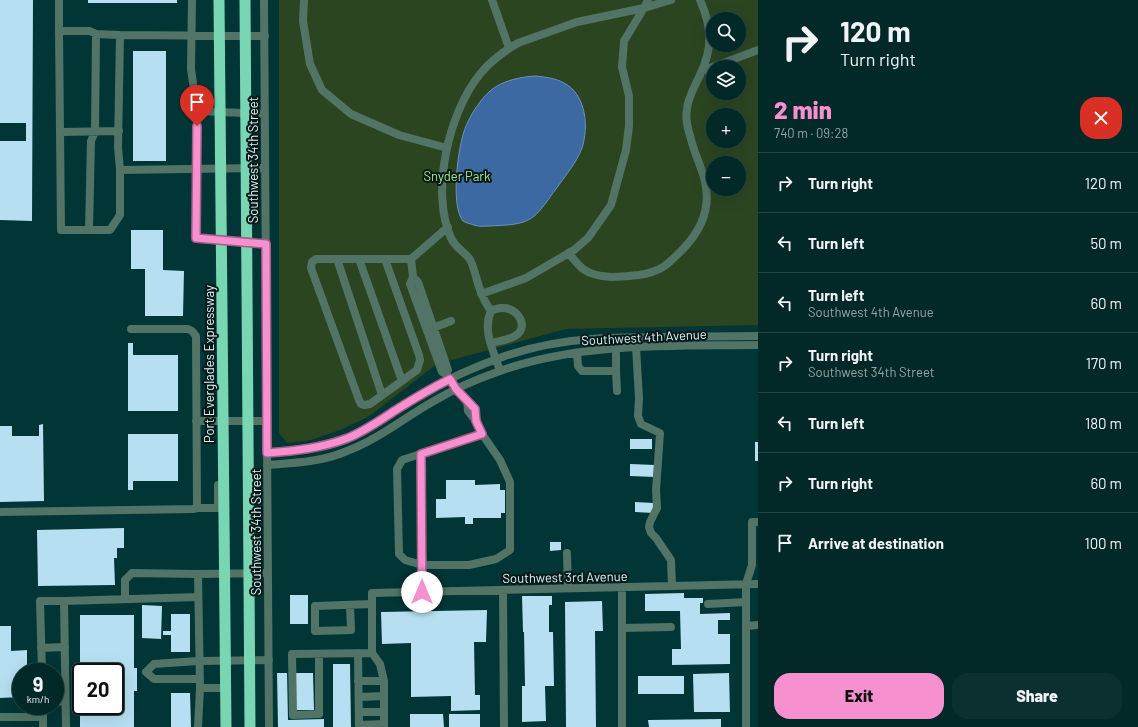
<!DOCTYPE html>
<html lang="en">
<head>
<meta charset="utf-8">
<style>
  body { margin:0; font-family:Barlow,sans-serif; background:#0c3030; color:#f1f3f6; height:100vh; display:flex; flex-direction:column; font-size:15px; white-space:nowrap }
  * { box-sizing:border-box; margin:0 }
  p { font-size:13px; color:#96a6a8 }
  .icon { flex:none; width:22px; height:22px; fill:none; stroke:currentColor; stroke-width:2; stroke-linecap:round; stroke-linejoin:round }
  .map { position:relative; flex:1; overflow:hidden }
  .details { display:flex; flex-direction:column; background:#022828; width:380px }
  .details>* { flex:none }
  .hud { background:#022828; color:#f1f3f6; overflow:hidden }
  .controls { position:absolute; left:706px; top:12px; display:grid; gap:8px }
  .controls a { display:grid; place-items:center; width:40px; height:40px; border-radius:50%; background:#022828; box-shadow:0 4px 16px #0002,0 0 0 1px #234445; font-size:20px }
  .speed { position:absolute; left:12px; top:663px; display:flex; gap:8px; font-size:20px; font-weight:700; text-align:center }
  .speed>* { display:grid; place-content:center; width:52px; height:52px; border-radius:50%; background:#022828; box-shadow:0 4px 16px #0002,0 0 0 1px #234445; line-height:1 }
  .speed small { font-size:10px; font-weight:400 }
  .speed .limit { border:2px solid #111; border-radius:6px; background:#fff; color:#111 }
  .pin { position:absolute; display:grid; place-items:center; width:34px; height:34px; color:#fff; margin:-41px -17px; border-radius:50% 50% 50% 0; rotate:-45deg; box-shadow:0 0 4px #0007 }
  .pin .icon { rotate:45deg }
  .me { position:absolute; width:44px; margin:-22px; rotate:0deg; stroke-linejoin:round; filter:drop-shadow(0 0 3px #0008) }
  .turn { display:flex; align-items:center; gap:14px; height:84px; padding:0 16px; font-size:18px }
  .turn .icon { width:52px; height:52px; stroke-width:2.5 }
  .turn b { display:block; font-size:28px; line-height:34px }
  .round { display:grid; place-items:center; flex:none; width:42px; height:42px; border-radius:16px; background:#0c3030 }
  .head { display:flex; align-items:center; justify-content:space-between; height:68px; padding:0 16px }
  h1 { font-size:24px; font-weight:800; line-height:30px; color:#f690cf }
  .cta { display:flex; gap:8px; margin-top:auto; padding:8px 16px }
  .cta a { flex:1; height:46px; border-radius:16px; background:#f690cf; color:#111; font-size:16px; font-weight:800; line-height:46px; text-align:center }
  .cta a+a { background:#0c3030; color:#f1f3f6 }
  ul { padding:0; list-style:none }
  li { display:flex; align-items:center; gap:12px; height:60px; padding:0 16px; border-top:1px solid #234445 }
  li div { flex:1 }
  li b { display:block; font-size:15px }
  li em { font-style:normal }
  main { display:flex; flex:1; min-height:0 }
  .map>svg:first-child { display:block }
  .green { fill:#2b4521; fill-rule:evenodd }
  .water { fill:#3c69a2; stroke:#6c93bb }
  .building { fill:#b6dff1 }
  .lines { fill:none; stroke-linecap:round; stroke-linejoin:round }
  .minor { stroke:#517466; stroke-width:8 }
  .highway-bridge { stroke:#79d6b3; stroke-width:11 }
  .route-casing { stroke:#a05e87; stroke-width:10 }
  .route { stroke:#f690cf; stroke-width:7 }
  .labels { text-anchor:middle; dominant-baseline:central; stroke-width:4; stroke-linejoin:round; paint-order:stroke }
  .street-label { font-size:13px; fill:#ddf4f4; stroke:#071919 }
  .park-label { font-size:13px; fill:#a4e58d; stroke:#071919 }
</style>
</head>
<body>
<main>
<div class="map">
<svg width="758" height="727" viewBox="0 0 758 727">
  <rect width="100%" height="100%" fill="#023536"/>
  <path class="green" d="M279 0H758V325L566 329 437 364 368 417 340 430 311 440 287 443 279 433ZM713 19H739V45H713ZM713 67H739V93H713ZM713 115H739V141H713ZM713 163H739V189H713Z"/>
  <path class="water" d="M535 76C545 77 555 78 564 83 586 94 589 127 582 148 577 162 565 176 556 189 549 198 542 210 533 217 521 226 504 225 489 226 484 226 479 227 474 225 471 224 466 223 463 221 450 206 458 144 466 126 471 114 480 100 490 91 501 81 520 77 535 76Z"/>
  <path class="building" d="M0 0H33L32 221 0 220V141H26V123H0Z
    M88 0H177V3H88Z
    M133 51H166V161H133Z
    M131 230H163V270L184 271 183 316H145V269H131Z
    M128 343H133V355H178V411H128Z
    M43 424 44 501 0 502V426H12V436H39V425Z
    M128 434H178V481H133V490H128Z
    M630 439H652V449H630Z
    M755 442H758V461H755Z
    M630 464 655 465V477L630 476Z
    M446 480H475V485L500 484V490H505V513H501V518H473V524H465V517L436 518V499H446Z
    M635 502 653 503V513L635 512Z
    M124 528V548H117V558H114L115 585 38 586 37 530Z
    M550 542H561V550L550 551Z
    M684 593V598H703V603H700V614L730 613V620H718V634H730V664L672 665V649H681L680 611H645V594Z
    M290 595H308V624H290Z
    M522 596H552V605H549V632H553L554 686H545L546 721 522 722V686H525L524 632H523Z
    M602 601 603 631H595L596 727H566L565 602Z
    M142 605 162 606 161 639 142 638Z
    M487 610 486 642H474L475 695H480V710L451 711V696L411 697V643L382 644 381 612Z
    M171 614H190V652H171V635H163V631H171Z
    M80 615H134V668H137V691H134V727H80V706H115V672H106V669H80Z
    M0 626H11V651L27 650V672H21V697L0 698Z
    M333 664H350L351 727H333Z
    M277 673H287L288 720 324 719V727H278Z
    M295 673H313L314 710H296Z
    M729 673 730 712H694L693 674Z
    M638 676H684V694H638Z
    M171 693H190L191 727H171Z
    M410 714H443L444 727H410Z
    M449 714H480V727H449Z
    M721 719V727H649L648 720Z"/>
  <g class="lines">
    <path class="minor" d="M192 0 191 69 197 111 196 238 266 244
      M264 0 269 727
      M304 0 303 21 310 64 322 90 351 114 399 135 447 148
      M492 0 509 48
      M648 0 644 8 671 0
      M59 31V0
      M120 35 118 147 120 170
      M265 36 120 35 96 34 90 31H59L61 230H110L120 215V170L265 168
      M702 71 758 50
      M197 111 265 114
      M60 132 119 131
      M448 227 411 259 413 277 410 284 442 372 446 374 456 389 475 409 476 421 468 411 467 400
      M89 230 91 141 95 132 96 34
      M568 253C573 258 578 265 583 269 599 280 620 277 639 275 663 271 668 264 684 248 702 229 711 208 705 182 702 167 694 153 691 139 688 130 685 118 687 109 688 97 695 86 700 75 713 48 712 27 700 0
      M337 259 382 395
      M359 259 402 381
      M385 259 419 355 420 360 417 370 370 404 364 405 361 404 359 400 311 268 312 262 316 259H411
      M413 277 418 282 448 370 446 374
      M481 294 526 278 574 250 588 238 611 205 626 150 629 126V96L622 67 624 41 644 8 577 22 518 43C504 51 490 62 480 74 449 112 430 192 451 238 455 247 463 251 469 258 474 264 477 284 481 292 483 299 487 305 491 311 482 331 494 352 500 371
      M491 311C512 299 533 325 515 336 509 340 498 341 491 343
      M433 328 451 321
      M131 329H188L192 331 196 336 197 508
      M636 347 639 398 638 416 641 424 660 433 656 490 657 508 650 522 649 527 651 533 656 538 671 560 672 586
      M577 353 578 366 582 371H616V349
      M616 371 617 391
      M196 421H267
      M267 453C295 451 321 448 347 438 374 428 397 408 423 393 449 378 477 366 505 356 532 347 563 341 591 339 611 337 632 338 652 337 687 337 723 336 758 336
      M421 454 422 565H469L496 559 510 550V482L500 460 482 434
      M267 465C294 463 322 462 347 451 379 439 405 417 434 401 454 389 477 379 500 371 582 342 672 346 758 345
      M0 512 193 509 197 508H218V485
      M567 553 568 588
      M622 587V727
      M503 590 504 727
      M422 592V565L405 560 399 554 397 469 402 460 482 434 476 421
      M125 599V580L132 573 198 574
      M708 604 746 602
      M350 605 351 630 315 631V606L372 604
      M746 626 758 625
      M622 628 671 627
      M41 648 65 647
      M358 653 359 725 384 724
      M319 654V714L293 715 292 654 372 653
      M42 672 40 601H64
      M199 679H154L146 672 154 664 198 661 269 660
      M358 681H384
      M200 688H220
      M359 697 384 696
      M55 702 65 701
      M43 706V727
      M359 712H384
      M0 717H43
      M66 727 64 601 198 597
      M198 727 200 688 198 574 268 573
      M384 727V681L380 664 372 653V593L758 584
      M746 727V584L752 565V522H758"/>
    <path class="highway-bridge" d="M219 0 226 727
      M245 0 250 727"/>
  </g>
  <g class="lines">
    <defs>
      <path id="route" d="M197 126 196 238 266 244 267 453C295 451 322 448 348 438 367 430 382 419 399 408 415 398 432 388 450 379L456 389 475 409 476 421 482 434 421 454 422 592"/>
    </defs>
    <use href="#route" class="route-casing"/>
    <use href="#route" class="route"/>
  </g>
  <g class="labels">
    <g class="street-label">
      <text transform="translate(253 160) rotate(-90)">Southwest 34th Street</text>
      <text transform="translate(644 337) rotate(-3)">Southwest 4th Avenue</text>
      <text transform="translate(209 364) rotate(-90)">Port Everglades Expressway</text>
      <text transform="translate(256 532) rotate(-90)">Southwest 34th Street</text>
      <text transform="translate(565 577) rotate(-1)">Southwest 3rd Avenue</text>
    </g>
    <g class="park-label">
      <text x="457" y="176">Snyder Park</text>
    </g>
  </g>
</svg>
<div class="controls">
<a><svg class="icon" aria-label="search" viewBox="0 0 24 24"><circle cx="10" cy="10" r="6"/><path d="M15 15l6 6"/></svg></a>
<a><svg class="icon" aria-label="layers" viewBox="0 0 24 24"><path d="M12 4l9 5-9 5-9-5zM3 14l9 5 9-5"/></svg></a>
<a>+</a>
<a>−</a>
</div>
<div class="speed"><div>9<small>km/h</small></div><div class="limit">20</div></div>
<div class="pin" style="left:197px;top:126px;background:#d93025"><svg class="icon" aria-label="arrive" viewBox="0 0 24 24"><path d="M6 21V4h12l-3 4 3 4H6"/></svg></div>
<svg class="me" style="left:422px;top:592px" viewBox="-20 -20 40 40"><circle r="19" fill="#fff"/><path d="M0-13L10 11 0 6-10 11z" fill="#f690cf"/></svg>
</div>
<section class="details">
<div class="hud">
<div class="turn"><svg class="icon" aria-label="right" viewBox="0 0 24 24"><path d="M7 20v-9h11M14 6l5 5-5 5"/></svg><div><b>120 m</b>Turn right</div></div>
</div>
<div class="head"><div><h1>2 min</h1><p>740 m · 09:28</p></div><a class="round" style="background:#d93025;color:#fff"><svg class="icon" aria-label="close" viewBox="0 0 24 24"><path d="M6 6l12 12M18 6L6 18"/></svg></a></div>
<ul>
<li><svg class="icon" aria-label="right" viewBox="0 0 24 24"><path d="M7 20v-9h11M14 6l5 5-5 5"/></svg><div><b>Turn right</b></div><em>120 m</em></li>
<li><svg class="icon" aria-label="left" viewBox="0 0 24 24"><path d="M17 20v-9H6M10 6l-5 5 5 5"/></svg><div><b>Turn left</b></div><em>50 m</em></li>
<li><svg class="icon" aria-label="left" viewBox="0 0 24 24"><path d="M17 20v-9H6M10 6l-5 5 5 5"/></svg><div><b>Turn left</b><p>Southwest 4th Avenue</p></div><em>60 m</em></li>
<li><svg class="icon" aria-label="right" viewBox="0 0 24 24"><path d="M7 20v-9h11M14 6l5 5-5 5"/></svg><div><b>Turn right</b><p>Southwest 34th Street</p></div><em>170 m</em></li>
<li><svg class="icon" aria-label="left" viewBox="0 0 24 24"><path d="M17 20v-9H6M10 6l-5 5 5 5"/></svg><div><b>Turn left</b></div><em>180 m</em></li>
<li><svg class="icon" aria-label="right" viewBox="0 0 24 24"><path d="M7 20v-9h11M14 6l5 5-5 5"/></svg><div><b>Turn right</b></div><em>60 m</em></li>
<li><svg class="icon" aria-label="arrive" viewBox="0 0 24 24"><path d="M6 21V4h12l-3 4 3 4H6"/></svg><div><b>Arrive at destination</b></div><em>100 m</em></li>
</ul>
<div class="cta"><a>Exit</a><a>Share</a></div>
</section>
</main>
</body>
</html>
